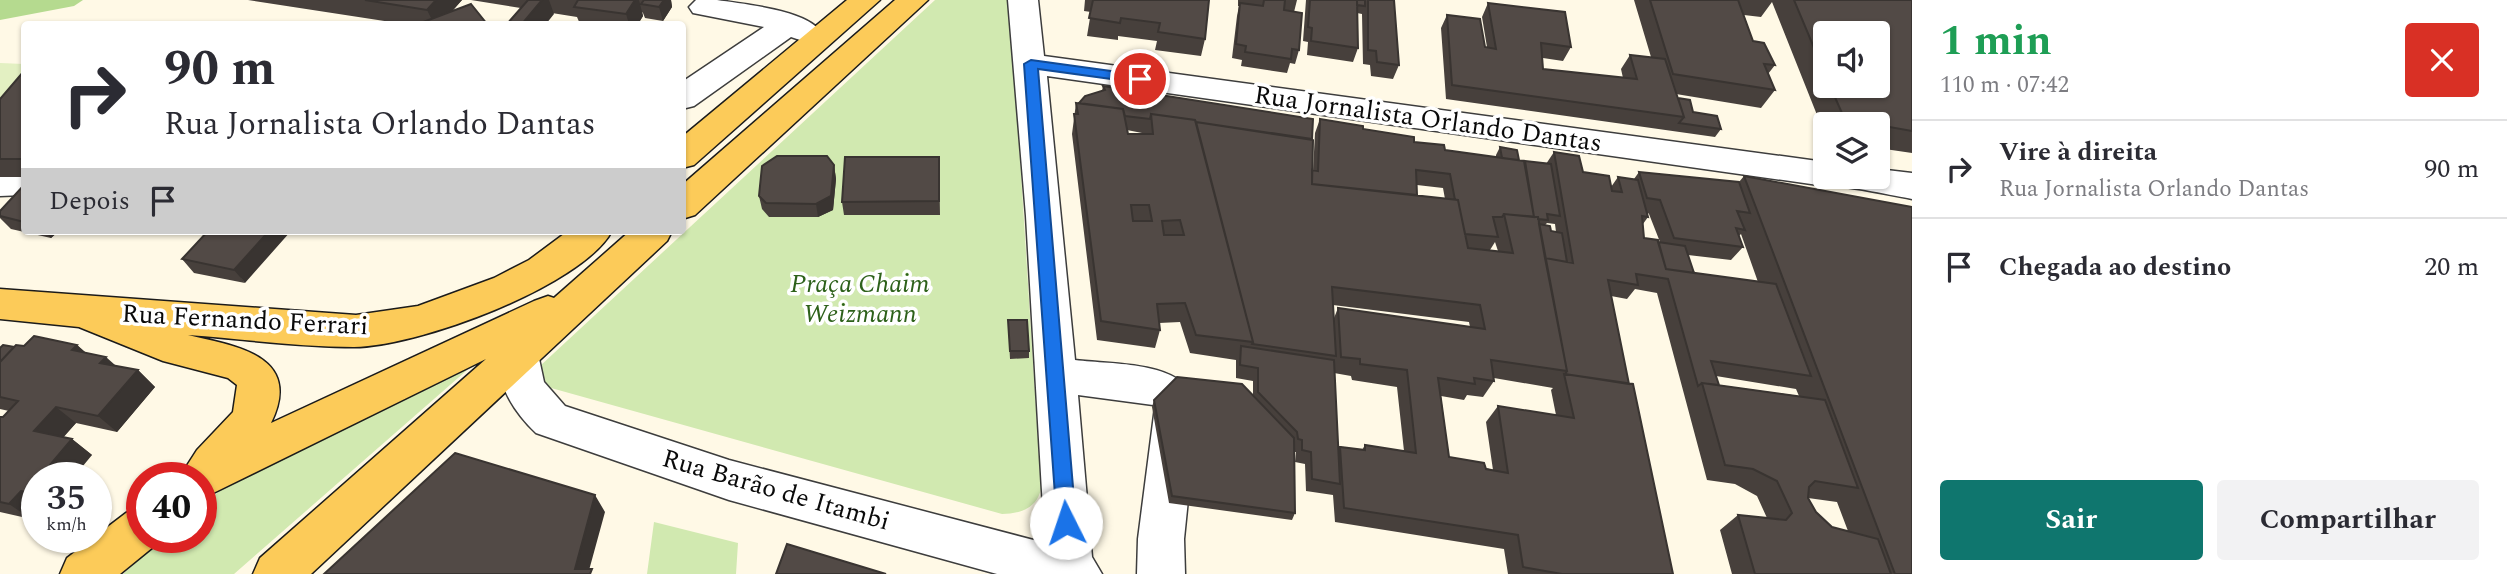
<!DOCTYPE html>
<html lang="pt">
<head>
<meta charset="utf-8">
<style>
  body { margin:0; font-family:Spectral,serif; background:#f2f2f3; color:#2b2b33; height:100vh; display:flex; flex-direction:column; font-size:26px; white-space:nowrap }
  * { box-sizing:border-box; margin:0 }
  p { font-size:23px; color:#7c7c81 }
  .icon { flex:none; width:38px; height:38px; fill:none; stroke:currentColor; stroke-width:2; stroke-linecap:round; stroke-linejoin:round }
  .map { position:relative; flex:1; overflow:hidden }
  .side { display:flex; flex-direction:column; background:#fff; width:595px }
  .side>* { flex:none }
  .top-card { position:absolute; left:21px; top:21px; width:665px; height:214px; border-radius:7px; box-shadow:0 2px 5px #0004; background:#fff; color:#2b2b33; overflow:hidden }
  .controls { position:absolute; left:1813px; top:21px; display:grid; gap:14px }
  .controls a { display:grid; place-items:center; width:77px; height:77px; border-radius:7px; background:#fff; box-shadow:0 2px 5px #0004; font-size:35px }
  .speed { position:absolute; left:21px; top:462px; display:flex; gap:14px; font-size:35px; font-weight:700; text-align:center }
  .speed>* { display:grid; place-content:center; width:91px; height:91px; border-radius:50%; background:#fff; box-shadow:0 2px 5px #0004; line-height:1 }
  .speed small { font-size:18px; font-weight:400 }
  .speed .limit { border:10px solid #d22; background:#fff; color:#111 }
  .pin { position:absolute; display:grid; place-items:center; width:60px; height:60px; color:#fff; margin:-30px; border:4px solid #fff; border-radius:50%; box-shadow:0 2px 7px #0007 }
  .me { position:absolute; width:77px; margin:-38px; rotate:356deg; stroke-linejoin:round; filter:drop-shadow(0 0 5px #0008) }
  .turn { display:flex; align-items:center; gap:24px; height:147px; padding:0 28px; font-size:32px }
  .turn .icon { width:91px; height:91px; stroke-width:2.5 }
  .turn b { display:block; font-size:49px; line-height:60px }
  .then { display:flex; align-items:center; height:66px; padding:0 28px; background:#0003; gap:14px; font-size:26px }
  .round { display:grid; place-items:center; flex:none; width:74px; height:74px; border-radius:7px; background:#f2f2f3 }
  .head { display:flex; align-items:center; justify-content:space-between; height:119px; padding:0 28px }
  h1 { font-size:42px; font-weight:700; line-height:52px; color:#1e9e55 }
  .action { display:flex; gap:14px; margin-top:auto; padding:14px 28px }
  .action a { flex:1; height:80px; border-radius:7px; background:#0f766e; color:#fff; font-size:28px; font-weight:700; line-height:80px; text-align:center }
  .action a+a { background:#f2f2f3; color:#2b2b33 }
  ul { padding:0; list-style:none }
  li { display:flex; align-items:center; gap:21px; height:98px; padding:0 28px; border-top:2px solid #e1e1e2 }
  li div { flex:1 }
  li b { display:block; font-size:26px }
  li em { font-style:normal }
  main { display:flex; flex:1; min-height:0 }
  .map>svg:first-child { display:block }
  .green { fill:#d1e9b0 }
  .forest { fill:#b5da8f }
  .pitch { fill:#e3f0c2 }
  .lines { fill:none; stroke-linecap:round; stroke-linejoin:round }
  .minor-casing { stroke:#3d3d3d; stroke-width:3 }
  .major-casing { stroke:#1b1b1b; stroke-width:3 }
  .minor { fill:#fff; fill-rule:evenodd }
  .major { fill:#fccb59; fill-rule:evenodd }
  .wall { fill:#47403c; fill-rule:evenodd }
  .shaded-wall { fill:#393431 }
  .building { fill:#524a46; stroke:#393431; stroke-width:2; fill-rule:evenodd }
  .route { fill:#1a73e8; stroke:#114b97; stroke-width:2 }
  .labels { text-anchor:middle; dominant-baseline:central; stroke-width:7; stroke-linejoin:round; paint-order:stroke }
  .street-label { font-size:26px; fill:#0a0a0a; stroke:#fff }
  .park-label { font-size:26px; font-style:italic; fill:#2d611a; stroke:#fff }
</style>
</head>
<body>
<main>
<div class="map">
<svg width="1912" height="574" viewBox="0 0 1912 574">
  <rect width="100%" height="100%" fill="#fff9e6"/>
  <path class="green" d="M935 0H1010L1041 489C1037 508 1020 514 1002 514L544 386 540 366Z
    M498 343 234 574H123L164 537H201V506L225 487Z
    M654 522 738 543 736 574H647Z"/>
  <path class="forest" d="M0 0H83L74 6 0 20Z"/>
  <path class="pitch" d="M0 63 24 64V80L0 107Z"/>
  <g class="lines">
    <defs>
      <path id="minor" d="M717 0C743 4 807 10 821 32L817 39 806 42 791 37 694 106 682 109V82L764 27 693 13 689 7 696 0Z
        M1008 0H1038L1044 56 1825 162V177H1878V169L1912 173V199C1895 196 1835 183 1825 186L1047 76 1075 360C1115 365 1178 360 1198 401L1184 539 1185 574H1137L1138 539 1155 407 1153 405 1078 395 1092 557 1102 574H997L729 500 536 433C513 411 488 374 504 342L518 337 532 342 538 354 544 382 565 406 729 460 1045 543 1026 216Z
        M0 170 24 171V195L0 196Z"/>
      <path id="major" d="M847 0H880L694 165 682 168V137Z
        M895 0H928L695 215 682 219V185Z
        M568 231H612C581 287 416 347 354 347 299 347 243 339 188 335 235 346 304 355 271 423L534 301 548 296 554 298 630 231H672L667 241 311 574H253L260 558 486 359 201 499V478H179L197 450 233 412 237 385 228 378 163 361 79 327 0 319V289L356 315 418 306 494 278 529 260Z
        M142 507V537H161L158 543 120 574H60L67 558 126 513Z"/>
    </defs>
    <use href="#minor" class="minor-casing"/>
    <use href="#major" class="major-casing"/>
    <use href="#minor" class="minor"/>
    <use href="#major" class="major"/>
  </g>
  <path class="wall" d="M248 0H462L452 11 487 24H404Z
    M471 0H671L672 7 663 21 645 18 643 13 642 12 643 16 638 24H580L577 17Z
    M1085 0H1209L1205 39 1201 56 1155 50 1157 41 1118 36V40L1087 36 1091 12 1084 11Z
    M1238 0H1297L1294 12 1299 50 1295 64 1290 63 1287 73 1241 66 1242 60 1232 58 1237 16 1239 6H1238Z
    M1306 0H1394L1399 65 1393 79 1371 76 1370 65 1363 64 1362 14 1357 13 1358 48 1353 62 1307 55 1308 42 1303 41Z
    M1634 0H1912V153L1878 148V124H1825V135L1772 2 1761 17 1744 15 1753 41 1775 65 1768 74 1775 90 1761 108 1676 94 1678 98 1693 112 1721 129 1715 137 1446 99 1441 28 1447 15 1485 47H1487L1482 17 1488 3 1571 47 1563 61 1543 58V69L1623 78 1621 69 1630 55 1651 57ZM1825 33 1878 86H1825Z
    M24 71V177H0V99Z
    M1103 86 1312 139V170L1313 171 1315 133 1320 119 1445 150 1496 157V155L1500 147 1519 160 1546 164 1554 152 1583 172 1611 187 1618 177 1634 179 1639 172 1739 182 1744 176 1912 574H1732L1720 530 1738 515 1767 518 1757 496 1735 484 1707 480 1657 293 1635 289 1627 299 1611 296 1629 384 1673 574H1508L1504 549 1335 522 1333 495 1306 491 1305 464 1295 462 1296 452H1295V513L1292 520 1169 503 1152 407 1154 400 1253 395V381L1236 378V360L1190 353 1180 322 1159 323 1160 330 1155 348 1097 340 1072 134 1076 103H1079L1102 91ZM1127 130 1147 134H1128ZM1417 185 1443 188 1445 199 1417 195ZM1648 213 1649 214 1660 242 1644 238 1643 224 1648 217ZM1547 223 1555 224 1556 232 1551 231 1545 225ZM1741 234 1758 282 1694 273 1688 255 1731 260 1743 247 1739 236ZM1495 242 1498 251 1490 250ZM1333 305 1469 322 1470 327 1338 308 1334 318ZM1334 373 1351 376 1352 380 1397 387 1404 451 1365 445 1362 450 1340 447 1338 450ZM1716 376 1796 389 1799 396 1719 385ZM1494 378 1553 388 1551 390 1556 415 1498 406 1486 422 1493 470 1449 457 1441 396 1464 400 1467 395 1483 397 1494 381ZM1808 498 1837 502 1848 531 1832 527 1816 512Z
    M939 157 940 215H844L842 202Z
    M834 165 836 179 833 210 818 217H769L762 209 759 196Z
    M24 185V231H59L51 238 11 229 0 218V211Z
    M208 231 245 283 194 273 182 259Z
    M1008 320 1029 351V358L1010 359Z
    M77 345 85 352 117 367 138 370 155 387 117 432 76 423 63 437 72 439 92 455 37 478V512L31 519 0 512V417H3L9 411 0 409V348L14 347Z"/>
  <path class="shaded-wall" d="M436 0H462L441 24H434L427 10Z
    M542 0H549L554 14 546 24H522Z
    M635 0H639L643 16 638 24H629L626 14Z
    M664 0H671L672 7 663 21 659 7Z
    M834 165 836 179 833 210 818 217 816 204Z
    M44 231H59L51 238Z
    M269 231H291L245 283 234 270Z
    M77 345 95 361 72 350Z
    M106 357 124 373 100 363Z
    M138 370 155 387 117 432 98 416Z
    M56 407 76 423 55 447 34 431Z
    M72 439 92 455 73 478H39Z
    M37 481V498L27 492Z
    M21 491 37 501V512L31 519 9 504Z
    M595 495 605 512 588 574 575 569Z"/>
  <path class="building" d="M365 0H436L427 10Z
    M528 0H542L522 24H507Z
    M578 0H635L626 14 574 7Z
    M644 0H664L659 7 641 4Z
    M1093 0H1209L1205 39 1158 32 1160 23 1121 18 1120 23 1089 18Z
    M1264 0H1285L1284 10 1302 13 1299 50 1292 49 1291 59 1245 52 1246 46 1236 44 1240 3 1263 6Z
    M1310 0H1357L1358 48 1311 41 1312 28 1308 27Z
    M1357 0H1365V6L1357 5Z
    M1368 0H1394L1399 65 1377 62 1376 51 1368 50Z
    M1650 0H1738L1753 41 1764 43 1775 65 1764 64 1775 90 1673 74Z
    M1794 0H1912V131L1878 125V124L1845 120 1830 86H1878V33H1825V74Z
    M1488 3 1565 12 1571 47 1541 43 1543 69 1637 79 1630 55 1665 59 1684 117 1452 85 1447 15 1480 19 1485 47 1496 49Z
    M471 4 487 24H418Z
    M24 71V159H0V99Z
    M1103 86 1313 119 1312 139 1196 122 1195 120 1151 114 1150 119 1125 116 1123 109 1079 103 1085 96 1105 90Z
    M1678 98 1690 100 1693 112 1717 116 1721 129 1679 123 1684 117Z
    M1076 103 1123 109 1128 134H1153L1151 114 1195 120 1253 342 1196 335 1185 303 1157 304 1160 330 1101 321 1074 114H1078ZM1131 205H1149L1152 221H1133ZM1180 220 1184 235H1164L1162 221Z
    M1320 119 1363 126V129L1414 137V142L1444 145 1445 150 1524 161 1534 217 1504 214 1502 217H1493L1498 237 1465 234 1458 200H1455L1450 174 1416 170 1417 195 1312 184V170L1318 171Z
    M1196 122 1313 140 1312 184 1458 200 1468 248 1513 253 1504 214 1538 217 1567 371 1491 360 1494 381 1474 378 1475 384 1438 378 1449 457 1484 463 1486 469 1508 473 1498 406 1574 418 1564 374 1633 384 1673 574H1562L1523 567 1518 535 1344 508 1340 447 1365 450V445L1416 453 1407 370 1360 364V359L1341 357 1338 308 1485 329 1480 305 1332 287 1336 356 1252 344 1253 342Z
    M1500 147 1517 150 1519 160 1502 158Z
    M1554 152 1579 156 1583 172 1609 176 1612 191 1622 192 1618 177 1638 180 1648 217 1642 216 1644 238 1658 240 1666 269 1776 284 1811 376 1711 361 1719 385 1702 383 1698 386 1668 279 1636 274 1638 285 1608 280 1629 384 1565 374 1567 371 1545 258 1573 263Z
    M777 156H827L834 165 831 196 816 204 766 203 759 196 762 166Z
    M845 157H939V201L842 202Z
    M1525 161 1551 164 1560 216 1547 214 1548 220 1538 219V217H1534Z
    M1639 172 1739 182 1750 213 1737 211 1745 230 1736 228 1743 247 1674 238 1660 200 1647 198Z
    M1744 176 1912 207V574H1895Z
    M24 185V222L0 216V211Z
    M1539 224 1550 226 1551 231 1562 233 1567 262 1545 258Z
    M208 231H269L234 270 182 259Z
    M1658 242 1685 246 1694 273 1666 269Z
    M1008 320H1027L1029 351H1010Z
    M34 336 77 345 72 350 106 357 100 363 138 370 98 416 56 407 34 431 72 439 39 478H37V481L27 492 21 491 9 504 0 502V417H3L18 401 0 397V362L16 345 24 346Z
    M3 345 14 347 0 362V348Z
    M1241 346 1334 360 1340 484 1312 479 1311 452 1302 450V440L1298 439 1297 432 1258 392V368L1240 365Z
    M1177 377 1242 384 1294 438 1295 513 1172 496 1154 400Z
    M1702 383 1825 400 1858 488 1815 481 1809 487 1808 498 1816 512 1832 527 1878 539 1891 574H1755L1738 515 1786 520 1792 513 1777 481 1753 469 1725 465Z
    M455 453 595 495 575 569H592L590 574H324Z
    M787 544 886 574H776Z"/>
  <path class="route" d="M1031 60 1140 75 1147 79 1140 83 1038 69 1076 523 1073 529 1066 531 1060 529 1057 523 1024 64Z"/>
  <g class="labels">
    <g class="street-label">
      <text transform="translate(1428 119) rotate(8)">Rua Jornalista Orlando Dantas</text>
      <text transform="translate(245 320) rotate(3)">Rua Fernando Ferrari</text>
      <text transform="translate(776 490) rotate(16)">Rua Barão de Itambi</text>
    </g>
    <g class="park-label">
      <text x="860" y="284">Praça Chaim<tspan x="860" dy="30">Weizmann</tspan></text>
    </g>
  </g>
</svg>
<div class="controls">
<a><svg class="icon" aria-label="sound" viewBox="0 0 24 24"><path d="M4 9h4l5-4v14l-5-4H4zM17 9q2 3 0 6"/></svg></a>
<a><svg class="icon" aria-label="layers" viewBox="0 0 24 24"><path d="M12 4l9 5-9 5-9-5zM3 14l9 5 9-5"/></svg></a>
</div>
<div class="speed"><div>35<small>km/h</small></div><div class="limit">40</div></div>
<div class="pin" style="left:1140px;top:79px;background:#d93025"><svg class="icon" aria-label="arrive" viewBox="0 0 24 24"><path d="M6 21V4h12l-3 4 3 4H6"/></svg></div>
<svg class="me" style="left:1066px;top:523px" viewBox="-20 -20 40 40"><circle r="19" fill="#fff"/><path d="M0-13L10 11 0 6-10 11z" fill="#1a73e8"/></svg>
<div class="top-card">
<div class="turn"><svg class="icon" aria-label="right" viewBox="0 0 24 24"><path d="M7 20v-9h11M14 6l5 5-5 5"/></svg><div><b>90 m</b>Rua Jornalista Orlando Dantas</div></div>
<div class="then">Depois<svg class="icon" aria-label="arrive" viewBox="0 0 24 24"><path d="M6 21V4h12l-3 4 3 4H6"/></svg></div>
</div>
</div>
<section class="side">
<div class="head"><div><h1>1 min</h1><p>110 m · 07:42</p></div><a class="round" style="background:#d93025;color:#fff"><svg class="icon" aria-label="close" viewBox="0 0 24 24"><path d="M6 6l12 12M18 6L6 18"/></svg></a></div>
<ul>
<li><svg class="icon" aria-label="right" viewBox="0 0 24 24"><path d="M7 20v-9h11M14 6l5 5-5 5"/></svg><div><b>Vire à direita</b><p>Rua Jornalista Orlando Dantas</p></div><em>90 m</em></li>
<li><svg class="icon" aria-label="arrive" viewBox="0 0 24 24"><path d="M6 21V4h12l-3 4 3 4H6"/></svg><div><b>Chegada ao destino</b></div><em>20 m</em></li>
</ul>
<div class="action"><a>Sair</a><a>Compartilhar</a></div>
</section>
</main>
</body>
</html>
